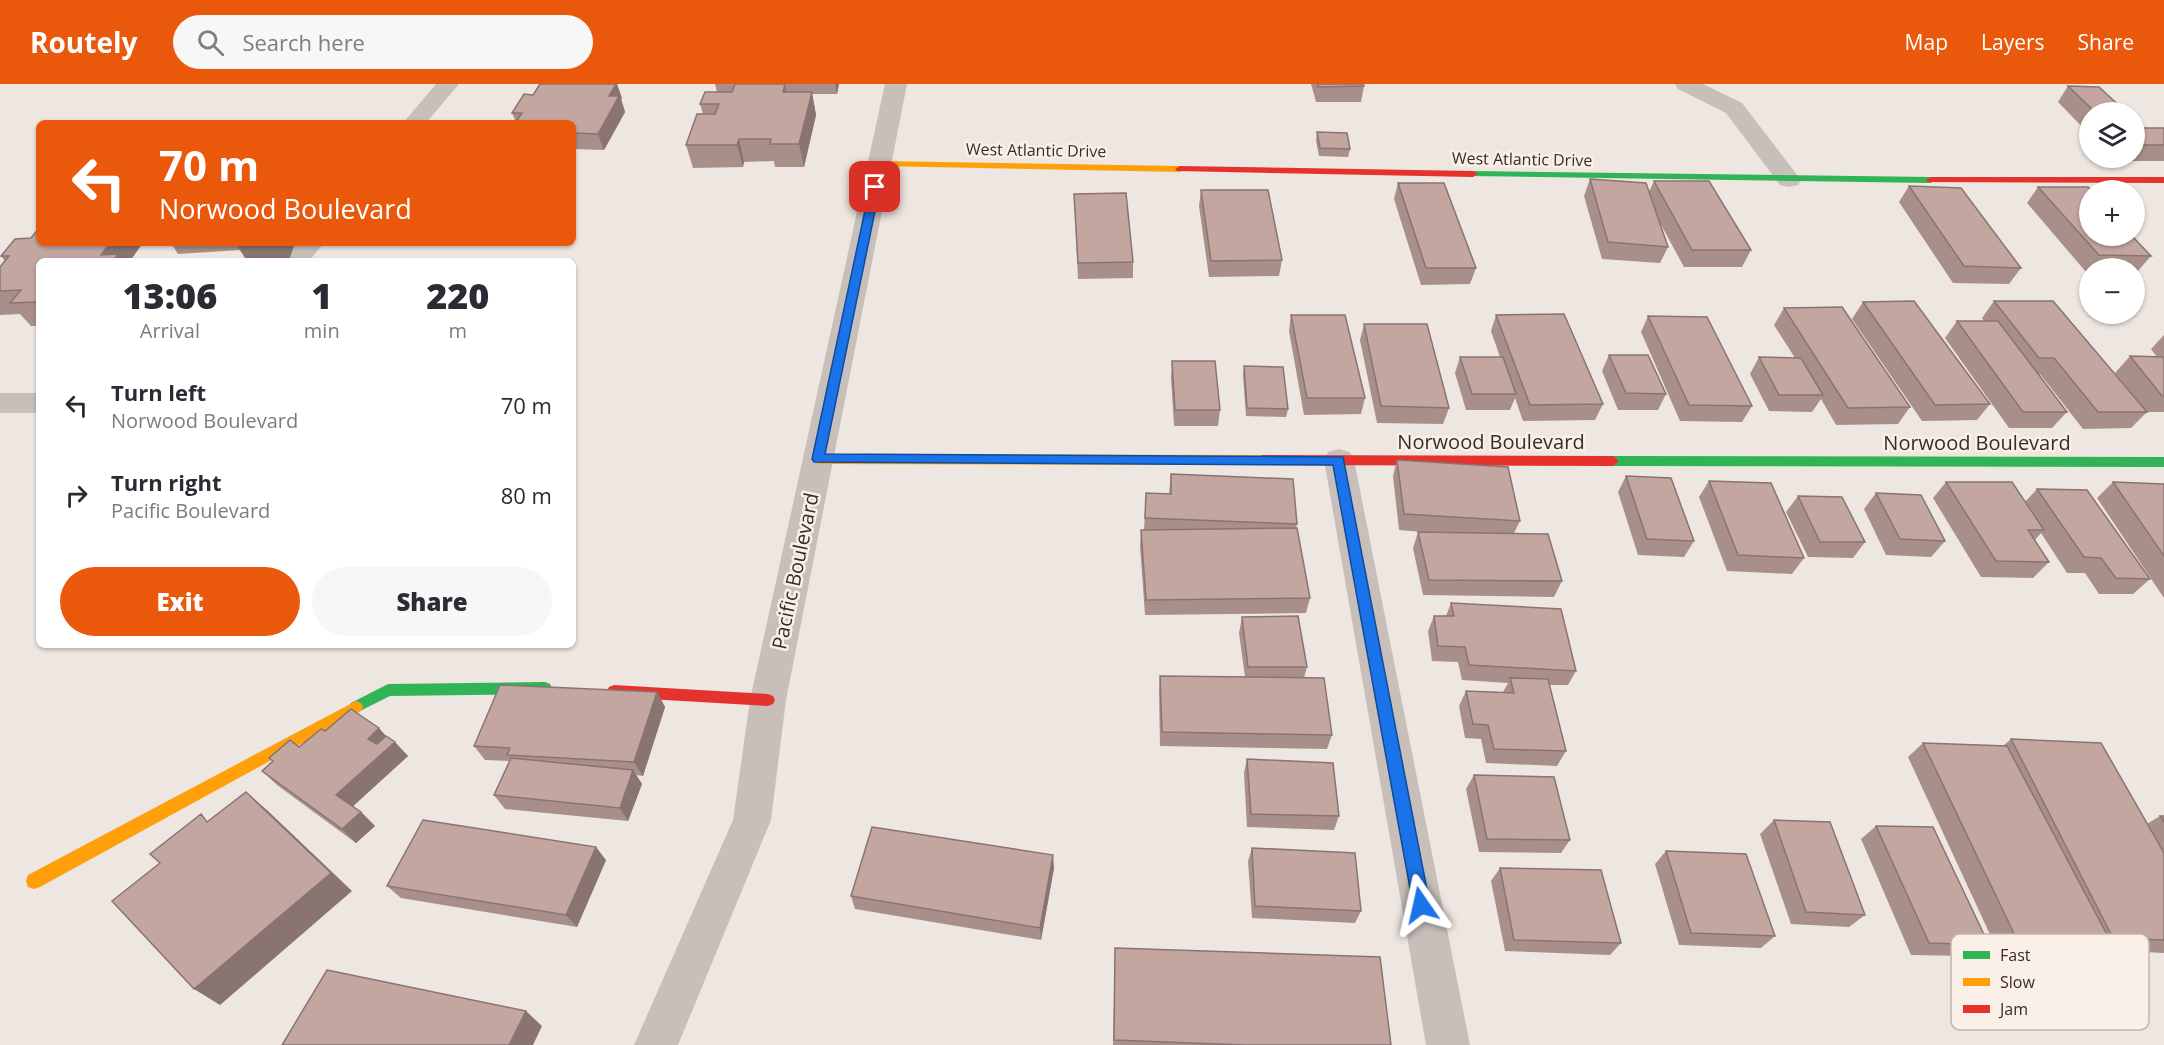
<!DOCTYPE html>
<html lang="en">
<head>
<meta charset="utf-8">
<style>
  body { margin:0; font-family:"Open Sans",sans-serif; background:#f7f7f7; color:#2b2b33; height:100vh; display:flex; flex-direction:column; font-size:22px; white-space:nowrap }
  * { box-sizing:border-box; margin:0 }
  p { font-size:20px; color:#7c7c81 }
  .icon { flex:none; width:33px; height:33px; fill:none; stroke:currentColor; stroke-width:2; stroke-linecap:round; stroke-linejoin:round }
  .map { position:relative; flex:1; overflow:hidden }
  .details { position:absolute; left:36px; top:174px; width:540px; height:390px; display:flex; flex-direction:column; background:#fff; border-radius:9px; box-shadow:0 2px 4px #0004 }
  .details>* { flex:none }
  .hud { position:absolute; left:36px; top:36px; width:540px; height:126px; border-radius:9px; box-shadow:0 2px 4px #0004; background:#ea580c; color:#fff; overflow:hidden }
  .controls { position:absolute; left:2079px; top:18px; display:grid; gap:12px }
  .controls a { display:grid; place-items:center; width:66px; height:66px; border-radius:50%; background:#fff; box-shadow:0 2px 4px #0004; font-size:30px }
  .pin { position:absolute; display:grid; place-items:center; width:51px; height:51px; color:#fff; margin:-26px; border-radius:12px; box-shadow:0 3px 9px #0006 }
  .me { position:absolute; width:66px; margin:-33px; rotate:349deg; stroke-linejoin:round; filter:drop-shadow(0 0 4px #0008) }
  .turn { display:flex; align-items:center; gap:21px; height:126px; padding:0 24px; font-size:27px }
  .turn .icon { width:78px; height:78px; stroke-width:2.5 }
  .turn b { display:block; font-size:42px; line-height:51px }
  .eta { display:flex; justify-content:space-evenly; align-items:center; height:102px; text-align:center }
  .eta b { font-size:36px; font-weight:800; line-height:42px }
  .action { display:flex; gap:12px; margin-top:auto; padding:12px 24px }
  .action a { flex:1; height:69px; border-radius:36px; background:#ea580c; color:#fff; font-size:24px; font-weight:800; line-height:69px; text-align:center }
  .action a+a { background:#f7f7f7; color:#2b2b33 }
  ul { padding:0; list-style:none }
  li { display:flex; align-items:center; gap:18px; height:90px; padding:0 24px }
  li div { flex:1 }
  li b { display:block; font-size:22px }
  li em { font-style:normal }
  header { display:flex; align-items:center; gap:36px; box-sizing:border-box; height:84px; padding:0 30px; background:#ea580c; color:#fff }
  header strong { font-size:28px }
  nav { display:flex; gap:33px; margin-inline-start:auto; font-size:21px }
  .search { width:420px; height:54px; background:#f7f7f7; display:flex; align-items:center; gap:15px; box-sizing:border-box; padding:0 21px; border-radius:33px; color:#7c7c81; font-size:22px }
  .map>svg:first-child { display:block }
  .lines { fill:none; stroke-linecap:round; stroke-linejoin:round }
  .street { fill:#c8bfba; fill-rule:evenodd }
  .fast { fill:#30b455; fill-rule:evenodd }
  .slow { fill:#ff9f0a; fill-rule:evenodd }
  .jam { fill:#e5322d; fill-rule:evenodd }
  .wall { fill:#a98f8a }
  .shaded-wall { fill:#897471 }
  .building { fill:#c4a6a1; stroke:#897471; stroke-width:1.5 }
  .route { fill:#1a73e8; stroke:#114b97; stroke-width:1.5 }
  .labels { text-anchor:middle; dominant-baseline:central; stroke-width:5; stroke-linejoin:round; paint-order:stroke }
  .far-street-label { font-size:16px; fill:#392b27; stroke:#fbf0e8 }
  .street-label { font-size:20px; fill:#392b27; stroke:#fbf0e8 }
  .key { fill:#fbf0e8; stroke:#c1b5ae; stroke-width:1.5 }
  .key-label { font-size:16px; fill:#392b27 }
</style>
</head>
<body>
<header>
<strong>Routely</strong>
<div class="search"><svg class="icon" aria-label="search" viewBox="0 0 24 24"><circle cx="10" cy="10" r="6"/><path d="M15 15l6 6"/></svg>Search here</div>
<nav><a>Map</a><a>Layers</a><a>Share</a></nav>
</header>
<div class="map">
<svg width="2164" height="961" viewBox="0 0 2164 961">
  <rect width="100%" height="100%" fill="#eee6e1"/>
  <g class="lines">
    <path class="street" d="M436 0H459L426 39H403Z
      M885 0H907L786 616 771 736 678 961H634L733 736 750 616Z
      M1675 0H1703L1742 19 1801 96 1798 101 1789 103 1780 101 1726 29 1678 5Z
      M297 159H324L309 177H282Z
      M0 309H39V329H0Z
      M1339 365 1350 368 1354 376 1470 961H1426L1324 376 1328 368Z"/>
    <path class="fast" d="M1473 87 1931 93 1936 96 1931 99 1470 92V88Z
      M1613 372 2164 373V383L1613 382 1607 377Z
      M545 598 550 600 552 604 550 608 545 610 390 612 356 629 351 627 349 623 351 619 388 600Z"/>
    <path class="slow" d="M879 77 1180 82 1185 85 1180 88 876 82 874 80Z
      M818 370 1262 371 1268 376 1262 381 818 380 812 375Z
      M356 617 361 619 363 623 361 627 40 803 34 805 28 803 26 797 28 791Z"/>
    <path class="jam" d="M1180 82 1473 87 1478 90 1473 93 1177 87 1175 85Z
      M1931 93H2164V99L1927 98 1926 96Z
      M1262 371 1613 372 1619 377 1613 382 1262 381 1256 376Z
      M614 601 768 610 773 612 775 616 773 620 768 622 614 613 609 611 607 607 609 603Z"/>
  </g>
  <path class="wall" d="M540 0H617L625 28 604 66 573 65V39L516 38 512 29 533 11Z
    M715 0H839L837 10H812L816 31 804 83H775L774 77 744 78 743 83 693 84 686 61 703 30 700 20 717 8Z
    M1311 0H1363L1364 2 1361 18H1316Z
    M2068 2 2126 28H2090V51L2058 18Z
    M2134 36 2142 44H2164V77H2115L2112 74H2134Z
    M1317 48 1350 65 1348 73 1319 72 1316 57Z
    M1590 95 1649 108 1654 97 1751 166 1742 183H1684L1658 135 1668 163 1660 179 1602 175 1584 112Z
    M1398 99 1476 184 1470 200 1421 201 1394 115Z
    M1909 102 2021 184 2009 200 1953 199 1899 118Z
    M2038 103 2151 172 2137 188H2134V184H2090V188H2086L2027 119Z
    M1201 106 1282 176 1279 192 1209 193 1199 122Z
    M1074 110 1133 178V194L1078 195Z
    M15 155 39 177V242H31L20 230 0 231V183L5 177 1 172Z
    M171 159H295L289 176 240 166 178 170Z
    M1994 217 2142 323 2115 289 2130 272 2157 273 2151 265 2164 251V328H2147L2131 344 2083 345 2040 290H2038L2067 328 2052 344H2009L1945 254 1957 237H1984L1982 234Z
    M1863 218 1990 320 1977 336 1922 337 1852 235Z
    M1784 224 1910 323 1898 340 1836 341 1821 315 1812 328 1769 327 1750 290 1759 273 1795 274 1774 241Z
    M1291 231 1365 314 1361 330 1304 331 1289 247Z
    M1496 231 1603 320 1595 336 1523 337 1515 314 1510 326H1466L1455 289 1460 273H1500L1491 247Z
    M1648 232 1752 322 1742 338 1680 337 1641 248Z
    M1364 240 1449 324 1443 340 1377 339 1360 256Z
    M1609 271 1666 310 1658 326H1618L1602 287Z
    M1172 277 1220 326 1218 342H1174L1171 294Z
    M1244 282 1288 325 1286 333 1246 332 1243 291Z
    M1397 376 1520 437 1514 449 1562 497 1554 513 1423 511 1413 464 1418 448 1435 449 1399 446 1393 392Z
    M1171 390 1297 440 1296 444 1310 514 1306 529 1145 531 1140 462 1141 446H1144L1146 409 1169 410Z
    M1626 392 1694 457 1684 473 1638 471 1618 408Z
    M1709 397 1804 474 1792 490 1727 487 1699 413Z
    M1946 398 2025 418 2037 405 2150 495 2133 510H2099L2085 489H2067L2041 449 2035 456 2049 478 2033 494 1981 493 1933 414Z
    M2113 398 2164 400V514L2097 414Z
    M1876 409 1945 457 1931 473 1886 471 1864 425Z
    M1798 412 1865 458 1853 474 1808 473 1786 428Z
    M1451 519 1576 587 1568 601H1549L1566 667 1557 682 1486 679 1481 655 1465 654 1459 622 1466 607 1503 608 1508 599 1462 596 1458 578 1432 577 1428 547 1434 532H1446Z
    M1242 533 1307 583 1304 594 1332 651 1327 665 1160 662 1159 607 1160 592 1245 593 1239 549Z
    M657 608 665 623 643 692 636 691 642 700 628 737 505 725 494 711 510 677 485 676 474 662Z
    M325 647 386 652 408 672 353 722 361 728 375 742 356 759 277 701 262 687Z
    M2011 655 2147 740 2160 732H2164V869L2105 866 2092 874 1999 870 1908 673 1923 659 2003 662Z
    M1247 675 1339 732 1334 746 1247 743 1244 689Z
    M1474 691 1570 756 1561 769 1479 768 1466 705Z
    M1774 736 1865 831 1849 843 1791 840 1760 750Z
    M1876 742 1989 861 1970 872 1911 871 1861 755Z
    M1252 764 1361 827 1355 839 1252 834 1248 777Z
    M1666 767 1775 852 1761 864 1679 861 1655 780Z
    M606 776 577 843 401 814 387 802Z
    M1054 784 1041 856 855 825 851 812Z
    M1500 784 1621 859 1610 871 1505 867 1491 797Z
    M1115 864 1391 961H1113Z"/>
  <path class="shaded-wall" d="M616 0H617L622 14 621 16 625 28 604 66 598 50 609 12Z
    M785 0 789 22 783 8Z
    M835 0H839L837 10Z
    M812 8 816 31 804 83 799 60Z
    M739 55 744 78 743 83 737 61Z
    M110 159H143L130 177H106L101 171Z
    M239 159H295L289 176 281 177H247L236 160Z
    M657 608 665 623 643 692 634 678Z
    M379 644 392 659 381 669 368 655Z
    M395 658 408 672 350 725 336 711Z
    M633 686 642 700 628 737 620 724Z
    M246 708 268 727 352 807 220 921 194 905Z
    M361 728 375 742 356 759 342 745Z
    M596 763 606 776 577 843 566 831Z
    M1053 771 1054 784 1041 856 1040 844Z
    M526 927 542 942 533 961H509Z"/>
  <path class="building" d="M540 0H616L609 12H619L598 50 573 49V39H515L522 29H512L524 10 533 11Z
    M735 0H785L783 8H812L799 60H770L771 55H739L737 61H686L697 30H715L719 20H700L705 8H732Z
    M1318 0H1363L1364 2 1318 3Z
    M2068 2 2099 3 2126 28H2095Z
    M2134 36 2142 44H2164V61H2134Z
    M1317 48 1347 49 1350 65 1320 64Z
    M1590 95 1646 99 1668 163 1608 158Z
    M1654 97H1709L1751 166H1692Z
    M1398 99H1444L1476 184H1426Z
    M1909 102 1961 104 2021 184 1964 182Z
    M2038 103H2088L2091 106H2090V152H2132L2151 172 2099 171Z
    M1201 106H1268L1282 176 1211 177Z
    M1126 109 1133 178 1078 179 1074 110Z
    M39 144V159H110L101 171 118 170 113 177H39V218L10 219 21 206 0 207V183L9 172H1L15 155 31 154Z
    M1914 217 1990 320 1935 321 1863 218Z
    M1994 217H2053L2147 328H2098L2054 274H2039Z
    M1842 223 1910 323 1848 324 1784 224Z
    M1564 230 1603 320 1530 321 1496 231Z
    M1291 231H1345L1365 314H1307Z
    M1648 232 1707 233 1752 322 1689 321Z
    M1957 237H1998L2067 328H2023Z
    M1364 240H1427L1449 324 1381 322Z
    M1609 271H1648L1666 310 1626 309Z
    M2130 272 2164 273V312H2162Z
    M1460 273H1503L1516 310H1472Z
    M1759 273 1801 274 1823 311H1779Z
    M1172 277H1215L1220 326H1175Z
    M1244 282 1283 283 1288 325 1247 324Z
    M1397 376 1508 383 1520 437 1404 430Z
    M1171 390 1293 395 1297 440 1145 434 1146 409 1171 410Z
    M1626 392 1671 394 1694 457 1647 455Z
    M1709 397 1771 399 1804 474 1738 471Z
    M1946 398H2012L2044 446H2028L2049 478 1996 477Z
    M2113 398 2164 400V472Z
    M2037 405 2087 406 2150 495 2116 494 2101 474 2084 473Z
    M1876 409 1921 411 1945 457 1900 455Z
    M1798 412 1842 413 1865 458H1820Z
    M1297 444 1310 514 1146 516 1141 446Z
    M1418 448 1548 450 1562 497 1429 496Z
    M1451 519 1561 525 1576 587 1469 581 1465 563 1438 562 1434 532H1454Z
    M1298 532 1307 583H1248L1242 533Z
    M1160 592 1324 594 1332 651 1162 648Z
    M1510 594 1548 595 1566 667 1494 665 1488 641 1473 640 1466 607 1514 609Z
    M500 601 657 608 634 678 507 671 510 664 474 662Z
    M351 625 379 644 368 655 377 660 386 652 395 658 336 711 361 728 342 745 262 687 273 677 269 674 290 656 299 663 321 645 325 647Z
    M2011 655 2101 659 2164 769V856L2113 854Z
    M1923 659 2007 662 2113 862 2018 858Z
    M511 674 633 686 620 724 494 711Z
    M1247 675 1333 679 1339 732 1251 730Z
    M1474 691 1554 693 1570 756 1487 755Z
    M246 708 331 789 194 905 112 817 160 779 150 770 201 730 207 738Z
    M2160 732H2164V738Z
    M423 736 596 763 566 831 387 802Z
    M1774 736 1830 738 1865 831 1806 828Z
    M1876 742 1933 743 1989 861 1929 859Z
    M872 743 1053 771 1040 844 851 812Z
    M1252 764 1355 769 1361 827 1255 822Z
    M1666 767 1746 770 1775 852 1691 849Z
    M1500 784 1601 786 1621 859 1514 856Z
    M1115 864 1380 873 1391 961H1244L1114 956Z
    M327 886 526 927 509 961H282Z"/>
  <path class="route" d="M875 100 880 103 825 370 1343 373 1430 821 1427 826 1421 829 1415 826 1413 821 1333 381 814 378 812 375 870 103Z"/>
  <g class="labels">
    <g class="far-street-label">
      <text transform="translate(1036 66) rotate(1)">West Atlantic Drive</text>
      <text transform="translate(1522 75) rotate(1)">West Atlantic Drive</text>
    </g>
    <g class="street-label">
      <text x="1491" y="357">Norwood Boulevard</text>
      <text x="1977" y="358">Norwood Boulevard</text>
      <text transform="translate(795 487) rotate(-78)">Pacific Boulevard</text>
    </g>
  </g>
  <rect x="1951" y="850" width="198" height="96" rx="9" class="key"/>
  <rect x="1963" y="867" width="27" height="8" fill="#30b455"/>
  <rect x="1963" y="894" width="27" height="8" fill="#ff9f0a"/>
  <rect x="1963" y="921" width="27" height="8" fill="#e5322d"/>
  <g class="key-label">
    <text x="2000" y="877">Fast</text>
    <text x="2000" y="904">Slow</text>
    <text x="2000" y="931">Jam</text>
  </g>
</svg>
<div class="controls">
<a><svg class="icon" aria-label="layers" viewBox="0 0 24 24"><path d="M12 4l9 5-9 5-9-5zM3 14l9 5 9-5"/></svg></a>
<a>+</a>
<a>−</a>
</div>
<div class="pin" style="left:875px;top:103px;background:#d93025"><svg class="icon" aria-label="arrive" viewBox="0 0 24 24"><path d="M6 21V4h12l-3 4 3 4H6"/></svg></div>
<svg class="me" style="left:1421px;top:821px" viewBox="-20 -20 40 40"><path d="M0-17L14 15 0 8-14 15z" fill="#1a73e8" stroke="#fff" stroke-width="4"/></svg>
<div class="hud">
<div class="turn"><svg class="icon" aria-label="left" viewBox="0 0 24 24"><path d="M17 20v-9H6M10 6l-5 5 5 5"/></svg><div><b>70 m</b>Norwood Boulevard</div></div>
</div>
<section class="details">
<div class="eta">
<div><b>13:06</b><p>Arrival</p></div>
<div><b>1</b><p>min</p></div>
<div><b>220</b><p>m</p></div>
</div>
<ul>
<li><svg class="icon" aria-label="left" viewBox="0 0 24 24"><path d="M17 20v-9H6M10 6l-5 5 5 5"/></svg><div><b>Turn left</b><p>Norwood Boulevard</p></div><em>70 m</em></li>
<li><svg class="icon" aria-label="right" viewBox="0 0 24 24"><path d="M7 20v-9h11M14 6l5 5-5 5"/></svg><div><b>Turn right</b><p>Pacific Boulevard</p></div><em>80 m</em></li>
</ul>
<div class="action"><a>Exit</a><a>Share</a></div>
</section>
</div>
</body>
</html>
